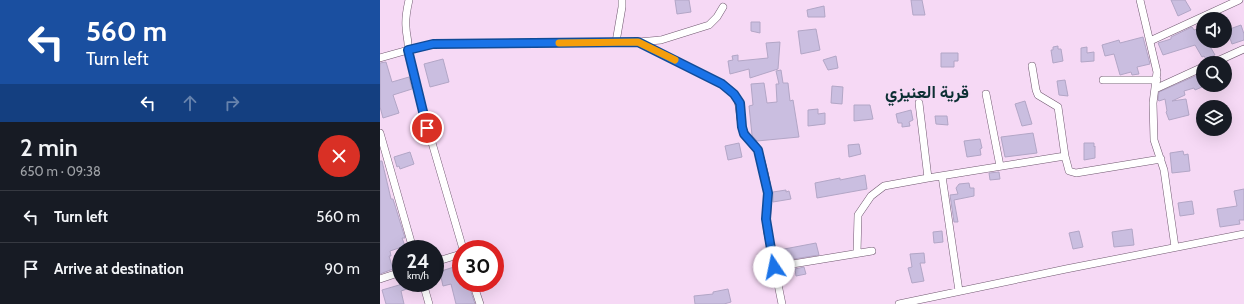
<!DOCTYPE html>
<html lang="en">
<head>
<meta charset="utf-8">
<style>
  body { margin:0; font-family:Cabin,Vazirmatn,sans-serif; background:#242831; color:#f1f3f6; height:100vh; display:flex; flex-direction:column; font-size:15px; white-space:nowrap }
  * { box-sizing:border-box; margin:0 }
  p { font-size:13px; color:#9ea1a6 }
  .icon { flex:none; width:22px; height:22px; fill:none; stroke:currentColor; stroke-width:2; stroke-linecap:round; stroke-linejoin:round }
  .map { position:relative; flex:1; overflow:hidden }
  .side { display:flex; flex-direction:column; background:#171b24; width:380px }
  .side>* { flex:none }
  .banner { background:#1a4fa0; color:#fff; overflow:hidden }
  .controls { position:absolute; left:816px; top:12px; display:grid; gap:8px }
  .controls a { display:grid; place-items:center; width:36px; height:36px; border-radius:50%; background:#171b24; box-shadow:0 4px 16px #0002; font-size:20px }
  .speed { position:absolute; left:12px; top:240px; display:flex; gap:8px; font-size:20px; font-weight:700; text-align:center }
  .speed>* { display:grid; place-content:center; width:52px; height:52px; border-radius:50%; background:#171b24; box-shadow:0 4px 16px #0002; line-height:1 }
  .speed small { font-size:10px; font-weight:400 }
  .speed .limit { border:6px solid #d22; background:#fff; color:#111 }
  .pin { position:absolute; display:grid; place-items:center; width:34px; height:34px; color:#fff; margin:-17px; border:2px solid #fff; border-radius:50%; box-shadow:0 1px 4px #0007 }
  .me { position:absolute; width:44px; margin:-22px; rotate:349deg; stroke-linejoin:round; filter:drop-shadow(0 0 3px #0008) }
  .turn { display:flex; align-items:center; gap:14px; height:84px; padding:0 20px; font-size:18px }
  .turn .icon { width:52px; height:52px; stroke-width:2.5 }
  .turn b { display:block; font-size:28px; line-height:34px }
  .lanes { display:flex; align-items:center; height:38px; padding:0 20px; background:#0003; justify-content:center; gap:20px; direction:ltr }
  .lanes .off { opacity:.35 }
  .round { display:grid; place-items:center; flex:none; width:42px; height:42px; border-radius:21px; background:#242831 }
  .headline { display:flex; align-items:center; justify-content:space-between; height:68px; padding:0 20px }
  h1 { font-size:24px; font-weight:600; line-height:30px }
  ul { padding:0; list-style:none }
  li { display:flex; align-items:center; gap:12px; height:52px; padding:0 20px; border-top:1px solid #363941 }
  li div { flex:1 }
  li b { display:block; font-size:15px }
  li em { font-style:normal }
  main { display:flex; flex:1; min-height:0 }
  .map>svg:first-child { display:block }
  .building { fill:#cabee0; stroke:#b2a6c6 }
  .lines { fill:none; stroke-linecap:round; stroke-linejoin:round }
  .street-casing { stroke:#705870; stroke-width:8 }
  .street { stroke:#fff; stroke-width:7 }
  .route-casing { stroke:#114b97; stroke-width:10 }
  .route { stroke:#1a73e8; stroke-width:7 }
  .slow { stroke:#f59e0b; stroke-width:7 }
  .labels { text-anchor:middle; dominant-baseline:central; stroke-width:4; stroke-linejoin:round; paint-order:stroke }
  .district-label { font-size:17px; font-weight:bold; fill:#0c2f33; stroke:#f6d9f5 }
</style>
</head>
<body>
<main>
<section class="side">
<div class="banner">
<div class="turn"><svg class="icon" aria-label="left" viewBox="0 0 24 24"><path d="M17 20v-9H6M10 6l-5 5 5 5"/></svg><div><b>560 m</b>Turn left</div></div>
<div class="lanes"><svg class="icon" aria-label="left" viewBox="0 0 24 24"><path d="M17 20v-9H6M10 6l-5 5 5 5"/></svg><svg class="icon off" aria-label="ahead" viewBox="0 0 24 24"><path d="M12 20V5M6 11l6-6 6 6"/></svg><svg class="icon off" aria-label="right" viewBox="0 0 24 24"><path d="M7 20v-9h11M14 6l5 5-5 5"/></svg></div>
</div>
<div class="headline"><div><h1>2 min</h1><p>650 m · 09:38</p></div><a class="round" style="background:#d93025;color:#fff"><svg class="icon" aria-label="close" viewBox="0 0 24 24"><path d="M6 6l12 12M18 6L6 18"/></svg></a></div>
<ul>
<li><svg class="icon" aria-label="left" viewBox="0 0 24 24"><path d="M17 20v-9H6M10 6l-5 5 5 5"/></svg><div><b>Turn left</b></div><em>560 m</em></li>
<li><svg class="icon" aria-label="arrive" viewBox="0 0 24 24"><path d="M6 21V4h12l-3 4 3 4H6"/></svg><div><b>Arrive at destination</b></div><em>90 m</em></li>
</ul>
</section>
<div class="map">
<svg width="864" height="304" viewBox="0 0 864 304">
  <rect width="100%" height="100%" fill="#f6d9f5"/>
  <path class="building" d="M295 0H309L311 12 297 14Z
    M531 0H542L545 15H533Z
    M791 0H805L811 10 798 16Z
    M444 6 445 17H428L427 10Z
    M371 22H380V33L371 31Z
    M861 25 864 34V40L852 44 847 30Z
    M812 27 814 30 817 29 823 43 827 41 835 55 826 59 824 56 822 57 815 45 783 55 778 43 791 39V37Z
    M436 29 440 50 421 54 418 31Z
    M763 37 770 64 757 67 759 74 752 75 751 72 740 75 734 54 725 56 722 45 739 40 740 43Z
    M400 42 398 69 370 78 369 69 350 74 348 61 353 60 352 56 358 55V61L388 58 386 43Z
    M678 46V49H681L683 61 673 63 671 50H673V47Z
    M707 47V53L714 52V61L701 62V48Z
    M561 53H578V61H574V67H561Z
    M456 56 458 68 448 70 443 60Z
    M63 59 69 82 50 87 44 64Z
    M6 62 12 82 29 77 32 89 13 95 19 113 3 118 0 107V63Z
    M401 70 403 83H408L410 101 413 100 419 137 377 141 372 135 369 106 373 105 371 84 384 83 387 103 397 102 396 84H399L396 71Z
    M822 73V87L815 90 814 88 804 91 805 95 792 101 806 99 809 115 789 120 786 112 787 111 785 99 779 101 778 100 779 92Z
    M685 80 688 96 679 95 677 81Z
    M452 86 463 87 462 104 451 103Z
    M645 101 652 124 642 126 635 104Z
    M474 105H490L493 119 474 121Z
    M438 109V114L445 113V124L428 126V110Z
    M531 110 533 120 529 122 530 126 522 127V123H518L516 114Z
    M555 116H567L568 125 556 124Z
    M653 133 657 153 625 157 621 137Z
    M600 139 602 148 600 149 601 155 587 157 584 141Z
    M359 143 362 157 348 160 345 146Z
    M704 143H714V147L715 146V158L704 160Z
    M479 144 481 154 469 157 468 145Z
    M803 151 804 155 808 154 810 171 792 173 790 153Z
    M30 152 34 164 20 169 19 166 17 167 14 157Z
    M0 161H2L11 199H13L25 238H22L25 246 10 251 11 256H9L13 269 0 274Z
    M619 172 620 179 610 180 609 173Z
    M485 175 487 189 437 198 435 183 460 178V180Z
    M589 183 590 188H594V196L574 200 578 222H574L570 195 578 194 576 188 579 184Z
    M864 189V220H859L860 224 840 227 837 209 857 206 854 191Z
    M406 190V192L409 191 411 199 393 202V192Z
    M812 201 814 214 800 216 798 203Z
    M752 229 754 245 734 247 732 232Z
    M562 231 563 242 554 243 553 232Z
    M699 231 703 247 693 249 689 233Z
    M436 243 439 255 401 261 399 250Z
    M544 253 545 263H540L544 281 532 283 528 268 532 267 530 254Z
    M74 267 76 274 79 273 81 283H88L95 304H76L71 284 63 286 61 277 57 278 55 273Z
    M424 267 426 274 416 276 415 269Z
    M26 283H33V287L21 291 24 304H6L2 290Z
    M348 289 351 302 344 304H315L314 296 333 294V292Z"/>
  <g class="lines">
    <defs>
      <path id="street" d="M29 0C27 9 25 17 26 27 26 35 29 41 28 50L53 44 198 43 258 42 281 40 329 25 337 17 343 7
        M760 0 777 72 773 103 774 140 784 170 795 247
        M770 41 859 0
        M236 42 242 7V0
        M259 42 342 84C366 100 356 108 363 129 365 138 375 142 378 151 382 162 387 182 388 194 388 206 386 218 387 230L402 304
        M0 58 28 50 43 112 83 249
        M833 63 864 49
        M652 66 656 90 658 95 678 107 685 156 689 171 696 173 781 159
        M723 80H777
        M775 89 823 67
        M606 94 620 166
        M539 103 548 178
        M0 133 33 249
        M562 176 579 291
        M477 253 478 215 491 196 504 186 548 178 685 156
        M55 262 81 254
        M394 267 492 251
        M0 279 21 272
        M43 283 49 304
        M93 283 100 304
        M519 304 686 269 864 234"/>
    </defs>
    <use href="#street" class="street-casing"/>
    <use href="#street" class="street"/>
  </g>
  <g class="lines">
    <defs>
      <path id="route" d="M47 128 28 50 53 44 258 42 342 84 354 94 360 103 362 127 364 134 378 150 388 193 386 219 394 267"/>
    </defs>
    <use href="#route" class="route-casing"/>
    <use href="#route" class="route"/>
    <path class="slow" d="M179 43 258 42 295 60"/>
  </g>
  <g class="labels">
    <g class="district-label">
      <text x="547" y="92">قرية العنيزي</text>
    </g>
  </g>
</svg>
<div class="controls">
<a><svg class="icon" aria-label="sound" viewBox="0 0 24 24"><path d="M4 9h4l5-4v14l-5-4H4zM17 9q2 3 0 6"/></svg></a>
<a><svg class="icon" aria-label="search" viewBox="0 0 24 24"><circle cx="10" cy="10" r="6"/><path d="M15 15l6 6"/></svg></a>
<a><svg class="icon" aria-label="layers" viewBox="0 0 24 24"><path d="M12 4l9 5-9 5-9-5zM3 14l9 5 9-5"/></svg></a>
</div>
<div class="speed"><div>24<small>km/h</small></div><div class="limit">30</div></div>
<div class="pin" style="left:47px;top:128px;background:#d93025"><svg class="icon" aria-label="arrive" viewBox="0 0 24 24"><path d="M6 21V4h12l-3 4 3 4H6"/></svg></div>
<svg class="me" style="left:394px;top:267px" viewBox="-20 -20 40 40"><circle r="19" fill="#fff"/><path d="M0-13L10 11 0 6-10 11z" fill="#1a73e8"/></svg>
</div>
</main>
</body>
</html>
